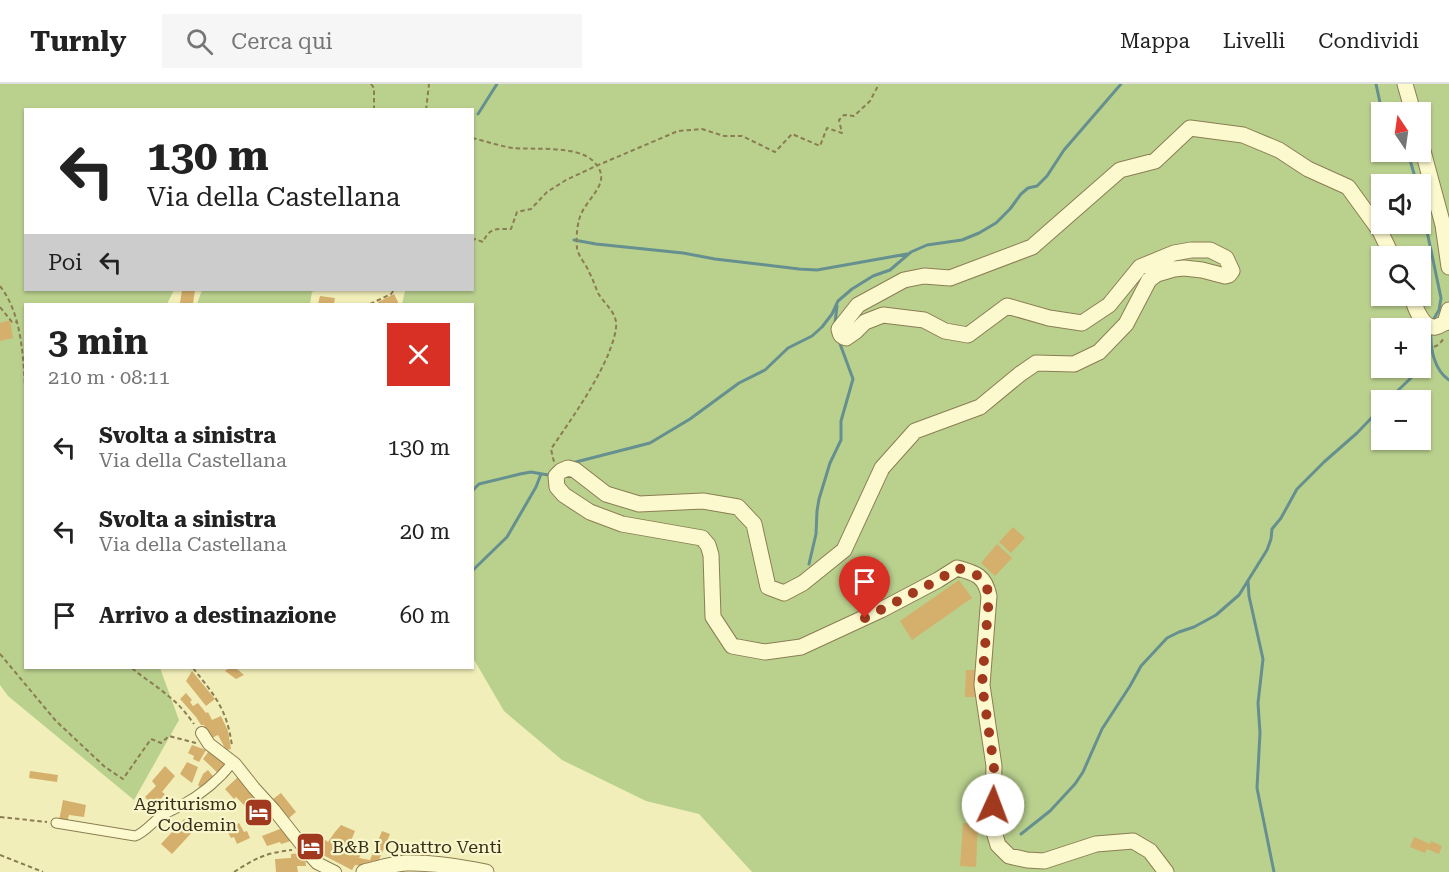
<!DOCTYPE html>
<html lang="it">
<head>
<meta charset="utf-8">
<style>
  body { margin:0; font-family:"Roboto Serif",serif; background:#f6f6f6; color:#222; height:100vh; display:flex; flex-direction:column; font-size:22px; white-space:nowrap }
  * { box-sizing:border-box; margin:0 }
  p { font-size:20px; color:#767676 }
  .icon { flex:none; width:33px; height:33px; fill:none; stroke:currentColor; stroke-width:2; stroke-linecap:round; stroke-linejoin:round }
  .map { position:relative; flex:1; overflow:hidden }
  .panel { position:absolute; left:24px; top:219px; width:450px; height:366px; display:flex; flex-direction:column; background:#fff; border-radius:0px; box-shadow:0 2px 4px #0004 }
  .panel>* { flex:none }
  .banner { position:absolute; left:24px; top:24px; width:450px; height:183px; border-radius:0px; box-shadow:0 2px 4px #0004; background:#fff; color:#222; overflow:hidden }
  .needle { width:39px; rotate:347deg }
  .tools { position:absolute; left:1371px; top:18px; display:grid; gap:12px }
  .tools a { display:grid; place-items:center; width:60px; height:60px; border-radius:0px; background:#fff; box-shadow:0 2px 4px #0004; font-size:30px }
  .pin { position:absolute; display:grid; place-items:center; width:51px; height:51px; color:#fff; margin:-62px -26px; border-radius:50% 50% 50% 0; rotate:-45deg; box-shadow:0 0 6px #0007 }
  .pin .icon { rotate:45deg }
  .me { position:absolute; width:66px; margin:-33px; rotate:2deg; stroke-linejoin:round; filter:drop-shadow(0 0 4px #0008) }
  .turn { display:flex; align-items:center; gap:21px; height:126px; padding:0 24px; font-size:27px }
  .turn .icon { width:78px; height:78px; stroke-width:2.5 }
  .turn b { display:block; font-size:42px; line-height:51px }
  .then { display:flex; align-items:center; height:57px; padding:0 24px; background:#0003; gap:12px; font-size:22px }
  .round { display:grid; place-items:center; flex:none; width:63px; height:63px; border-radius:0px; background:#f6f6f6 }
  .head { display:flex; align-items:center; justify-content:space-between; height:102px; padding:0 24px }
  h1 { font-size:36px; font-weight:700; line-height:45px }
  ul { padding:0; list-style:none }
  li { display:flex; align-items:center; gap:18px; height:84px; padding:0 24px }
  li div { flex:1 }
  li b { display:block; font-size:22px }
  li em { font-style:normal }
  header { display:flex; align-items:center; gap:36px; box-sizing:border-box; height:84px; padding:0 30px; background:#fff; border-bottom:2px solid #e0e0e0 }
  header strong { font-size:28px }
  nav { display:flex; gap:33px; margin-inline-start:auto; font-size:21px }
  .search { width:420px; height:54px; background:#f6f6f6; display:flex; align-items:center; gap:15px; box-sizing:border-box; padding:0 21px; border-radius:0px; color:#767676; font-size:22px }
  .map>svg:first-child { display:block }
  .green { fill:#bad18e; fill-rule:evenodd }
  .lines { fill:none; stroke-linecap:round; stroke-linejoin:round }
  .stream { stroke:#66908f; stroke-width:3 }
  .building { fill:#d5af6c }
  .pedestrian-casing { stroke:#8b7d53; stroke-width:11 }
  .minor-casing { stroke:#8b7d53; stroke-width:14 }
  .tertiary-casing { stroke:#8b7d53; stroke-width:17 }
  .path { stroke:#8b7d53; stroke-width:2; stroke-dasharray:4.5 3; stroke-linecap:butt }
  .pedestrian { stroke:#fcf9ce; stroke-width:9 }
  .minor { stroke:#fcf9ce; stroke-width:12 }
  .tertiary { stroke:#fcf9ce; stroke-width:15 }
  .route { stroke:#a0391d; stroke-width:10; stroke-dasharray:0 18 }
  .labels { text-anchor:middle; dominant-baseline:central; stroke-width:4.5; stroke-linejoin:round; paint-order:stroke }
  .poi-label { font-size:18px; fill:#382f1a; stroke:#f9f6cb; text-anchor:end }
</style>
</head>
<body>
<header>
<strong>Turnly</strong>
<div class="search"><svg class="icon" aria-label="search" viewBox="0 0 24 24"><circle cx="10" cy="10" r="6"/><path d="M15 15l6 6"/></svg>Cerca qui</div>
<nav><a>Mappa</a><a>Livelli</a><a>Condividi</a></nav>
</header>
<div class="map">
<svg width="1449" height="788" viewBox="0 0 1449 788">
  <rect width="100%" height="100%" fill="#f2eeba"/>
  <path class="green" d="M0 0H1449V788H752L699 730 646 717 562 676 504 627 473 574 472 220H402L405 207 387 206H472V26H26V206H174L167 220H26V584H160L179 636 134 716 8 612 0 601ZM1382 28H1420V68H1382ZM1382 100H1420V140H1382ZM1382 172H1420V212H1382ZM1382 244H1420V284H1382ZM1382 316H1420V356H1382Z
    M202 206H317L312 208 310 220H197Z"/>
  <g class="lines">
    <path class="stream" d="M1376 0 1382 28
      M478 30 497 0
      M1405 68 1410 76 1417 100
      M1420 114 1441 214 1439 226 1432 238
      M574 156 596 160 683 169 715 175 799 185 817 186 907 170
      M835 239 837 222
      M1431 247C1430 264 1434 286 1449 296
      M1420 279 1430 256
      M1388 316 1413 292 1418 284
      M572 379 650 359 690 335 739 299 765 286 788 264 812 252 822 243 832 230 838 217 852 205 873 192 890 186 911 168 927 161 962 156 979 149 996 139 1010 125 1021 110 1028 104 1037 102 1047 92 1064 66 1121 0
      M472 407 479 400 520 390 531 388 548 391 550 390
      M809 480 816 450 817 427 819 415 830 379 841 356V337L853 295 839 257
      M472 487 507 453 536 403 541 390
      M1248 497 1249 512 1263 575 1258 619 1260 649 1257 704 1274 788
      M1021 750 1050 727 1075 700 1083 688 1102 645 1130 602 1141 582 1167 554 1179 548 1194 543 1216 531 1239 511 1267 466 1271 455 1272 445 1281 434 1297 405 1324 378 1357 349 1382 323"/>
  </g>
  <path class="building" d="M182 206H195L193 220 180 219Z
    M394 210 399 220H379L378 218Z
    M320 212 335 214 334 220H318Z
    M10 236 13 254 0 257V239Z
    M1013 443 1025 454 1011 469 999 458Z
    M997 460 1012 474 995 492 981 479Z
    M959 496 972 514 912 556 900 537Z
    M229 584 232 585 236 584 244 591 236 595 225 587Z
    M966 586H976L975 613H965Z
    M192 587 215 615 206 622 186 597Z
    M186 609 192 616 190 618 193 622 198 619 206 629 208 628 212 636 221 632 228 647 231 665 226 666 218 651 210 655 204 641H201L196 633 180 615Z
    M192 661 206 666 199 678 193 675 194 672 188 669Z
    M211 664 229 680 220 691 203 675Z
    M187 678 198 683 192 699 180 690Z
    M165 682 175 692 162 708 165 710 154 723 145 713 156 702 152 697Z
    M208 686 216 696 203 707 198 701 203 690Z
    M30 687 58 691 57 698 29 694Z
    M239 692 257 710 245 722 236 713 234 715 225 705Z
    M281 709 296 728 289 734 273 715Z
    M262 715 270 724 255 738 247 729Z
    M63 716 86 721 84 733 69 731 67 738 59 737Z
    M184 735 195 745 172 770 161 760Z
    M239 739 244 748 247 747 250 754 237 760 234 753 231 754 226 745Z
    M963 739 978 740 976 783 960 782Z
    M341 741 355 747 349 762 362 768 359 774 370 776 382 747 390 750 376 783 355 781 352 786 321 770 311 761 318 751 328 758 335 748Z
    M285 743 291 757 281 760 280 758 267 762 262 752Z
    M1414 753 1430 760 1431 757 1442 762 1439 770 1427 765 1425 769 1410 763Z
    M305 769 306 782H297L298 788H276L275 775 291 774V770Z"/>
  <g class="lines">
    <defs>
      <path id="pedestrian" d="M56 739 135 752C143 750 153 738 161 732 168 728 175 725 182 721 202 710 219 696 233 678"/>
      <path id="minor" d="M202 649 209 660 235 680 254 704 274 726 308 769 317 779 335 788"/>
      <path id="tertiary" d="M1405 0 1413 28
        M1420 56 1443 141 1449 183
        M1411 212C1415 221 1421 245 1436 243 1437 243 1444 239 1445 239L1449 226
        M364 788C377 785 392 780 406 779 432 778 461 783 486 788
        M1166 788 1150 767 1133 757 1096 760 1044 777 1027 776 1009 772 998 761 992 741 994 682 982 601 989 512C985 492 976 489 957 484L938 496 881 526 801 563 765 568 732 562 713 533 711 471 708 461 702 454 622 440 590 428 564 411 557 403 556 392 561 387 568 384 575 386 606 410 639 420 703 417 738 423 754 440 768 503 784 509 803 499 844 466 882 384 915 347 980 323 1020 290 1036 279 1074 280 1099 268 1126 240 1149 196 1157 190 1174 185 1184 184 1202 186 1225 192 1229 191 1232 187 1226 174 1210 166H1191L1174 169 1140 183 1109 221 1082 239 1049 234 1007 222 968 251 945 247 924 236 883 231 865 238 856 247 846 254C840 252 840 250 839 245L858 221 904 196 924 192 950 194 1032 163 1120 86 1155 77 1190 44 1243 51 1279 66 1308 85 1348 103 1380 147 1392 172"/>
    </defs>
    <use href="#pedestrian" class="pedestrian-casing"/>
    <use href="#minor" class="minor-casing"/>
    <use href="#tertiary" class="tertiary-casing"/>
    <path class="path" d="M371 0 374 4V26
      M426 26 429 0
      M472 54C486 57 499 62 513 64 534 66 577 61 593 77 616 99 584 114 579 136 577 143 576 156 577 164 578 172 586 180 589 188 593 195 595 202 598 209 605 221 618 229 616 244 615 253 611 263 608 271 593 305 572 334 551 365L554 378
      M472 157 475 155 483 158C490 143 496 145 511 145L517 128 531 125 547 108 566 96 596 82 678 47 702 45 724 52H742L775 68 792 50 820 62 827 44 842 49 839 36 844 31 854 32 870 17 879 0
      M0 202C24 233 23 279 26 317
      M370 220 391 210 394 206
      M0 223 12 238H17
      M1426 254V259L1429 263C1436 264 1440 260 1444 254
      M0 570 56 637 105 683 123 695 151 655 161 659 169 652 196 659
      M132 584C143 594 156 601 167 611 178 619 186 629 194 640
      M193 584C215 612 227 625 232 662
      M0 733 47 738
      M0 771 43 788
      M234 788C256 774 265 769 292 766"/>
    <use href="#pedestrian" class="pedestrian"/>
    <use href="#minor" class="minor"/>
    <use href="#tertiary" class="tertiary"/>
  </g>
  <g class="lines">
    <path class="route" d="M865 534 938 496 957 484C976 489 985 492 989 512L982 601 994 682 993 721"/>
  </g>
  <defs>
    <symbol id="hotel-square" viewBox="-11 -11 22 22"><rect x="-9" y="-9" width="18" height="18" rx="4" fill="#a0391d" stroke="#f9f6cb"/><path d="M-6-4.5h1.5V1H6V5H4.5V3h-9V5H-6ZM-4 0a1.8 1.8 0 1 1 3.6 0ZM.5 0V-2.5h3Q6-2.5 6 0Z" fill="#fff"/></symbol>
  </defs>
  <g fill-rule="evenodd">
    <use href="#hotel-square" x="242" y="712" width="33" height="33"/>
    <use href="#hotel-square" x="294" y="746" width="33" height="33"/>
  </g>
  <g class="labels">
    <g class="poi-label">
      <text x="237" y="719">Agriturismo<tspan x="237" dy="21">Codemin</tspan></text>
      <text x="332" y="762" text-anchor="start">B&amp;B I Quattro Venti</text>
    </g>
  </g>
</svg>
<div class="tools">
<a><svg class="needle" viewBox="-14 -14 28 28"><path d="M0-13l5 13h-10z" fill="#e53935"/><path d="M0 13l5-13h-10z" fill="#767676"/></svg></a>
<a><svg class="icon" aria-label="sound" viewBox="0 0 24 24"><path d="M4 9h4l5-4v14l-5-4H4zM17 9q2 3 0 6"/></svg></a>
<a><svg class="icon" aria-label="search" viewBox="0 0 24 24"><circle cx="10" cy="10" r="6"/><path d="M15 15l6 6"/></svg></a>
<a>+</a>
<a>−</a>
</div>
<div class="pin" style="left:865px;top:534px;background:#d93025"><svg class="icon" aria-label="arrive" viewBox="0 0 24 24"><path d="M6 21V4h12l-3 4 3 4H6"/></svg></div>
<svg class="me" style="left:993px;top:721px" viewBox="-20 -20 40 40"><circle r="19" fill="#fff"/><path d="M0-13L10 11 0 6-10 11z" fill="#a0391d"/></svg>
<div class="banner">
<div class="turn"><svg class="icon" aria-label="left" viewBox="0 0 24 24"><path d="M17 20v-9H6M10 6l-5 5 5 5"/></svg><div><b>130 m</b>Via della Castellana</div></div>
<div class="then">Poi<svg class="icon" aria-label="left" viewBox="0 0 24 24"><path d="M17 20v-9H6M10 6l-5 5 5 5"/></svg></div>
</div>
<section class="panel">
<div class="head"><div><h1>3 min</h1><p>210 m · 08:11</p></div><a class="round" style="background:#d93025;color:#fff"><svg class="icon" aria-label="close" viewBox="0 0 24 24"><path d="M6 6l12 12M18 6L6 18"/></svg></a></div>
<ul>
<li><svg class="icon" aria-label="left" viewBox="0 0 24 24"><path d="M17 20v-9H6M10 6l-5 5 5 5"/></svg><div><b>Svolta a sinistra</b><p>Via della Castellana</p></div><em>130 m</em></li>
<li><svg class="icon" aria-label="left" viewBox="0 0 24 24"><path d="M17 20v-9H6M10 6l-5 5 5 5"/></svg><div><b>Svolta a sinistra</b><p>Via della Castellana</p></div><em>20 m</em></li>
<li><svg class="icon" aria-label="arrive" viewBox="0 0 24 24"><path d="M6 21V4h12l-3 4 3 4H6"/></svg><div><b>Arrivo a destinazione</b></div><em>60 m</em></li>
</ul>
</section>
</div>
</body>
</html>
